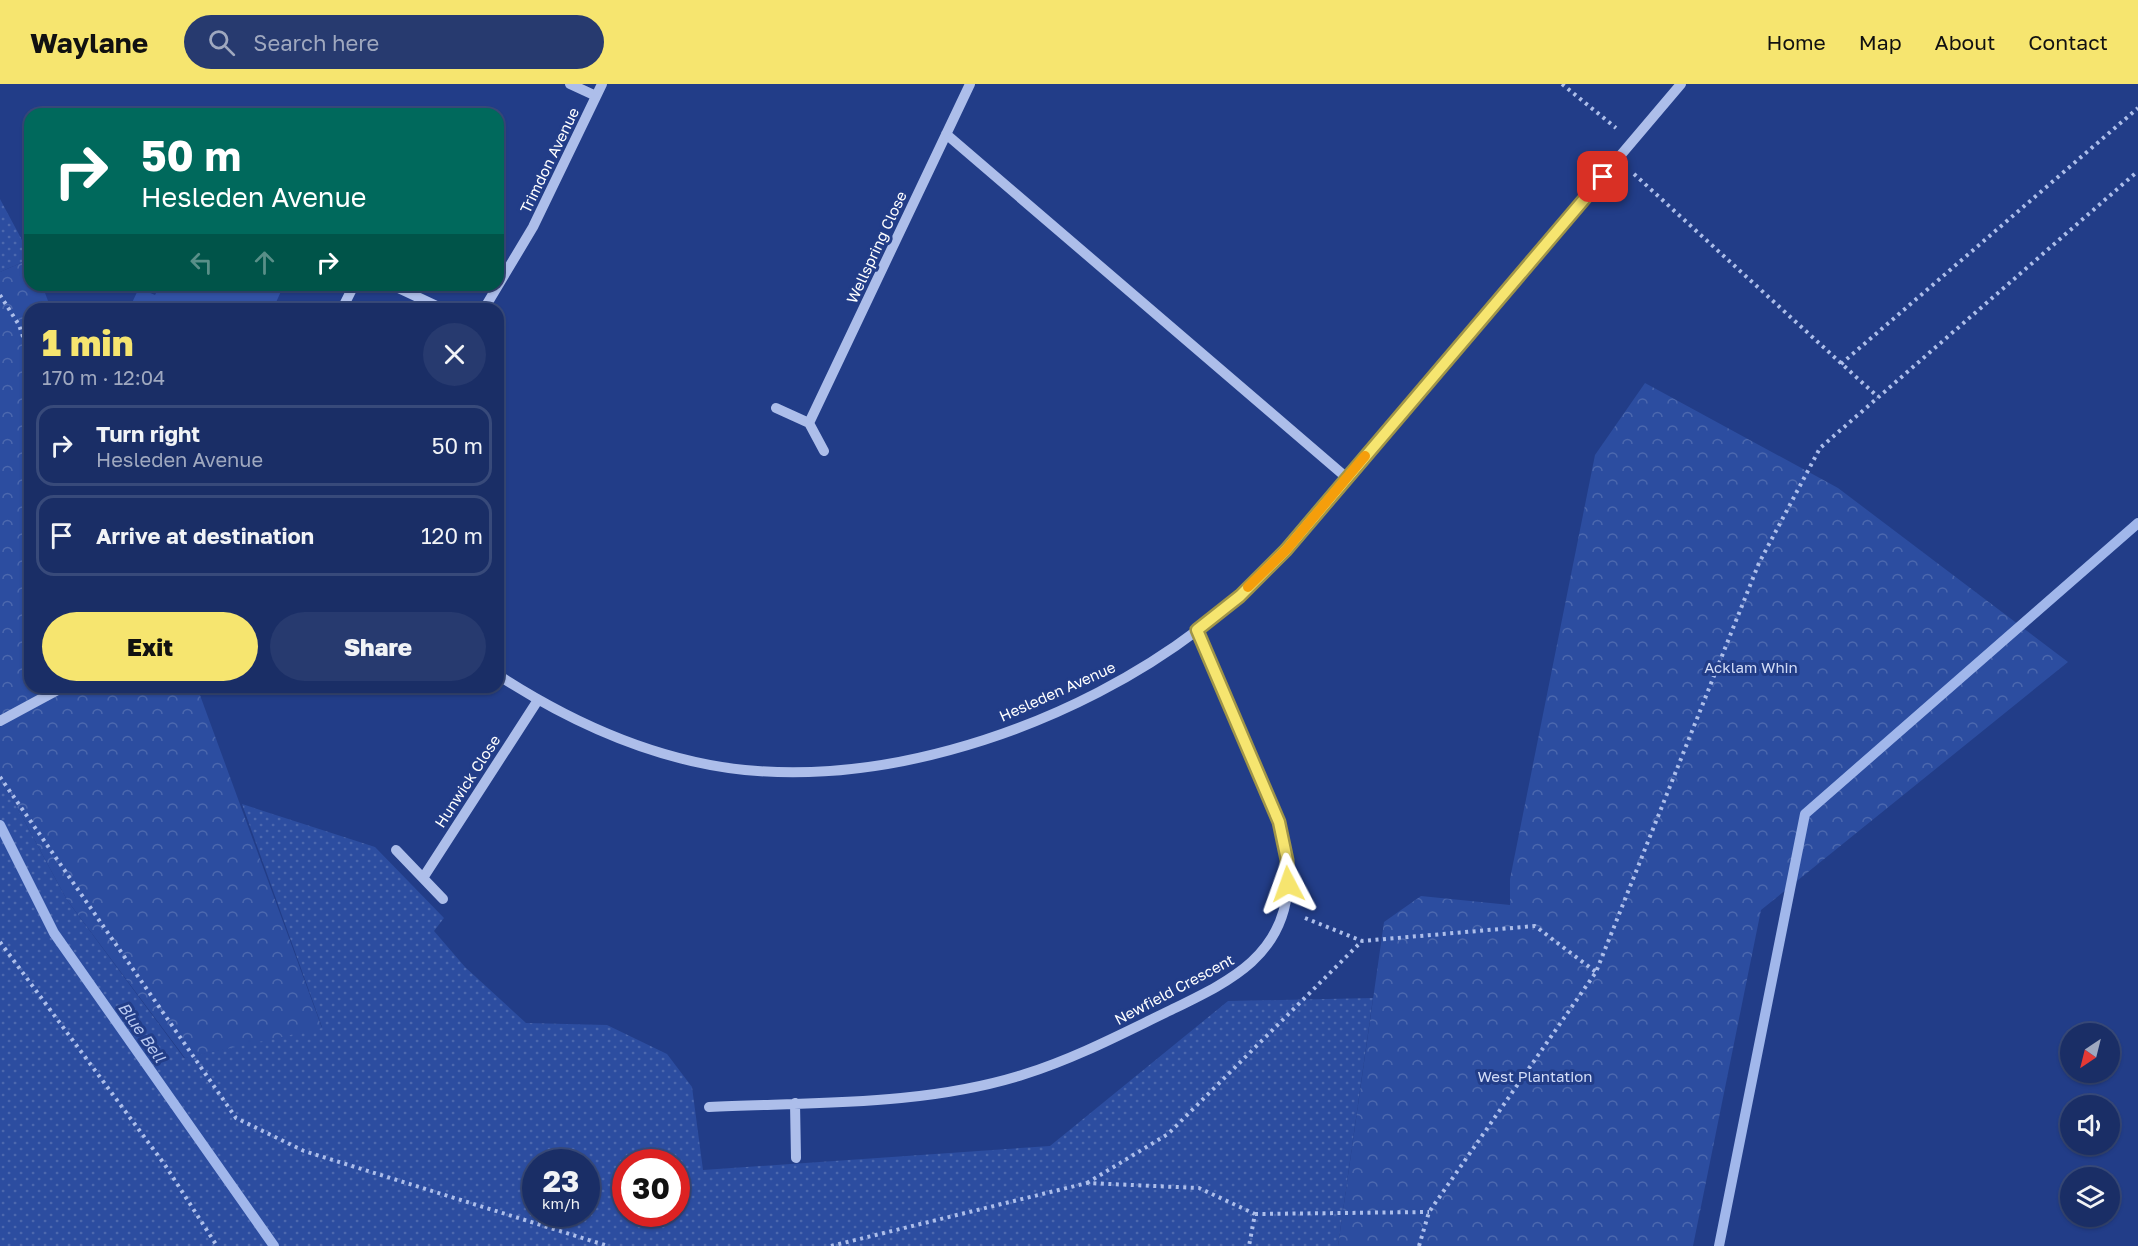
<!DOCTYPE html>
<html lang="en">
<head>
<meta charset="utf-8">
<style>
  body { margin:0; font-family:"Golos Text",sans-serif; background:#273a6f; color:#f1f3f6; height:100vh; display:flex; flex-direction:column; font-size:22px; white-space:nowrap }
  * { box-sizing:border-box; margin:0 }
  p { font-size:20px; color:#9fa8bf }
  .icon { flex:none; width:33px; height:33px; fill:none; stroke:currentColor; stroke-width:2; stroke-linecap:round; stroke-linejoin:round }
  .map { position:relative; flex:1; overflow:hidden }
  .drawer { position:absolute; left:24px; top:219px; width:480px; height:390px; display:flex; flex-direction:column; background:#1a2e66; border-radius:18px; box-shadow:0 2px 4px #0004,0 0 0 2px #384a7a }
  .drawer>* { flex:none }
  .guide { position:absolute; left:24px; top:24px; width:480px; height:183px; border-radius:18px; box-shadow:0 2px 4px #0004,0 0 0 2px #384a7a; background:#00695c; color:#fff; overflow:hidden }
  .needle { width:39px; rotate:215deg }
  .tools { position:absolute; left:2060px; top:939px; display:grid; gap:12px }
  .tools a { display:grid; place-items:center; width:60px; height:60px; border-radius:50%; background:#1a2e66; box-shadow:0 2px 4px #0004,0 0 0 2px #384a7a; font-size:30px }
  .speed { position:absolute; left:522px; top:1065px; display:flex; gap:12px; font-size:30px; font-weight:700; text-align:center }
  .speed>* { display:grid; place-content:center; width:78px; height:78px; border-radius:50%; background:#1a2e66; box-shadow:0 2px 4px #0004,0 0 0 2px #384a7a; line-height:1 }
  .speed small { font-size:15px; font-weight:400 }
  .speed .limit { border:9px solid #d22; background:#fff; color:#111 }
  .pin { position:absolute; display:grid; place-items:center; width:51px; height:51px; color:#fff; margin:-26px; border-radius:12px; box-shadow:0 3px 9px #0006 }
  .me { position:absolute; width:66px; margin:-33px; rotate:356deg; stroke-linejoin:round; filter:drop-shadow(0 0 4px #0008) }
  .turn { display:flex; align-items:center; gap:21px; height:126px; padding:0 18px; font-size:27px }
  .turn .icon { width:78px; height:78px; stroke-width:2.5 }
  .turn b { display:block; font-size:42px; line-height:51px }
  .lanes { display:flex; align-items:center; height:57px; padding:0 18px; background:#0003; justify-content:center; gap:30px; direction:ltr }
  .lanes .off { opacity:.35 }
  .round { display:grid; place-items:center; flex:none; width:63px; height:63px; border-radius:32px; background:#273a6f }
  .overview { display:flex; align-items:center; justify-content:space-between; height:102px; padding:0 18px }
  h1 { font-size:36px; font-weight:800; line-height:45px; color:#f6e56f }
  .action { display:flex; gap:12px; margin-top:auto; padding:12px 18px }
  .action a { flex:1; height:69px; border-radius:36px; background:#f6e56f; color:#111; font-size:24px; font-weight:800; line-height:69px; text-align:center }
  .action a+a { background:#273a6f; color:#f1f3f6 }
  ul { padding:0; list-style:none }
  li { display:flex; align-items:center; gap:18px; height:81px; margin:0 12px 9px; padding:0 6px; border:3px solid #384a7a; border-radius:18px }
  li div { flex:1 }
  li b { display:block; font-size:22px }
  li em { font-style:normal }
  header { display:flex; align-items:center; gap:36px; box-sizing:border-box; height:84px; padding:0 30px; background:#f6e56f; color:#111 }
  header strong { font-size:28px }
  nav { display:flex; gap:33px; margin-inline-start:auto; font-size:21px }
  .search { width:420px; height:54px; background:#273a6f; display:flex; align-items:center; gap:15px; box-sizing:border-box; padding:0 21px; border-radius:33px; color:#9fa8bf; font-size:22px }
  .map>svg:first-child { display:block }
  .grass { fill:url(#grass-dots); fill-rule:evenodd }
  .forest { fill:url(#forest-crowns) }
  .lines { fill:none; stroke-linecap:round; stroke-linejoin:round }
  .stream { stroke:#a1b7eb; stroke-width:10 }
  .building { fill:#3252a5 }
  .path { stroke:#adbeea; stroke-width:4; stroke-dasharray:3 4.5; stroke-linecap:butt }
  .minor { stroke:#adbeea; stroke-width:10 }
  .route-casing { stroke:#a09548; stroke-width:15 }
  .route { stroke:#f6e56f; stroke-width:10 }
  .slow { stroke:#f59e0b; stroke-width:10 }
  .labels { text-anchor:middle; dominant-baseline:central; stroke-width:6; stroke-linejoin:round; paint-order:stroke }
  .street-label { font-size:15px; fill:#fff; stroke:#223d88 }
  .park-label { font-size:15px; fill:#d2dcf7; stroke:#223d88 }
  .water-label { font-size:16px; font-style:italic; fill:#b9c9f1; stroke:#223d88 }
</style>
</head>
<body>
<header>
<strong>Waylane</strong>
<div class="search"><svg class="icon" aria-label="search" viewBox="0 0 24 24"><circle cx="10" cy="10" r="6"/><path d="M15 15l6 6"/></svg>Search here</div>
<nav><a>Home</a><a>Map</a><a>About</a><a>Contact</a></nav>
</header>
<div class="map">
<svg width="2138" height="1162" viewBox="0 0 2138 1162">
  <defs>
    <pattern id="grass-dots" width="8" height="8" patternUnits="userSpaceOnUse" patternTransform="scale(1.5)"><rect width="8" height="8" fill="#2c4da0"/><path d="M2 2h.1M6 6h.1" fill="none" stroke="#4c68ae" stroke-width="1.8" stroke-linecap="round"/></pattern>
    <pattern id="forest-crowns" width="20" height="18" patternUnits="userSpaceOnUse" patternTransform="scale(1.5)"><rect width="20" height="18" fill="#2c4da0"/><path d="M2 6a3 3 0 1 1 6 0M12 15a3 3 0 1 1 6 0" fill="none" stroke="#4c68ae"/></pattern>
  </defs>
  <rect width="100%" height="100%" fill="#223d88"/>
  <path class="grass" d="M0 115 30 171V175L0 188Z
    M0 692 67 816 184 974 322 943 242 720 375 763 444 834 434 847 465 883 526 939 607 941 667 970 692 1003 703 1086 1050 1062 1228 917 1373 914 1338 1162H0ZM536 1078H586V1130H536ZM626 1078H676V1130H626Z"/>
  <path class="forest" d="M30 175V201H42L51 225H30V603H197L322 944 185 974 67 816 0 692V188Z
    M1645 299 1838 404 2068 578 1761 826 1693 1162H1338L1384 838 1421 812 1510 821V795L1595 371Z"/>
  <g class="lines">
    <path class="stream" d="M0 741 54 849 274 1162
      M1719 1162 1805 730 2138 439"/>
  </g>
  <path class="building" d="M160 201H278L283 203 273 225H129L139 204 155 211Z"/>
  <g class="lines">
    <path class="path" d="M1562 0 1616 44
      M1634 90 1878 313
      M0 211 19 241 30 273
      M1841 280 2138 24
      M0 693 236 1034 304 1067 608 1162
      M1305 834 1362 857 1535 842 1596 888
      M0 858 165 1081 217 1162
      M1087 1099 1168 1050 1362 857
      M1255 1130 1429 1128
      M831 1162 1087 1099 1199 1104 1255 1130 1249 1162
      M1419 1162 1429 1128 1596 888 1759 479 1820 364 2138 87"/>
    <path class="minor" d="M570 0 596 12
      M946 50 1347 394
      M392 201 443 225
      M342 225 354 201
      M484 225 533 143 602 0
      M776 324 809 339
      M824 367 809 339 970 0
      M498 591C572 639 657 677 745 686 899 701 1077 638 1199 545 1230 521 1258 494 1286 466L1681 0
      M0 637 63 603
      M396 766 443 815
      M423 794 538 616
      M795 1019 796 1074
      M709 1023C814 1018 925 1022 1025 990 1076 974 1123 949 1171 926 1228 898 1284 873 1288 800 1291 753 1266 709 1248 667 1231 627 1214 586 1197 546"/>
  </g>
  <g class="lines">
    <defs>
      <path id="route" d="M1288 800 1287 776 1279 738 1197 546 1240 512 1286 466 1603 93"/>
    </defs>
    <use href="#route" class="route-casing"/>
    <use href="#route" class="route"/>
    <path class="slow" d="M1248 503 1286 466 1365 372"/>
  </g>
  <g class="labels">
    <g class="street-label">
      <text transform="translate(549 76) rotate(-64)">Trimdon Avenue</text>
      <text transform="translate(876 163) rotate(-65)">Wellspring Close</text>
      <text transform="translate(1057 607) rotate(-24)">Hesleden Avenue</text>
      <text transform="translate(467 697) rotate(-57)">Hunwick Close</text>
      <text transform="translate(1174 905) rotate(-28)">Newfield Crescent</text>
    </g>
    <g class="park-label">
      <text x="1751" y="583">Acklam Whin</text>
      <text x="1535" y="992">West Plantation</text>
    </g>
    <g class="water-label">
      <text transform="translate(142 948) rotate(55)">Blue Bell</text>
    </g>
  </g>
</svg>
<div class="tools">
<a><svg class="needle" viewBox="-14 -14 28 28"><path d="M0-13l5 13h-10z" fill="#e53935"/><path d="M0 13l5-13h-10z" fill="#9fa8bf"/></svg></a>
<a><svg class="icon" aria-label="sound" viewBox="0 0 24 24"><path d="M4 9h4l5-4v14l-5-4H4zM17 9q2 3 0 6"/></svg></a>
<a><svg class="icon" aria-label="layers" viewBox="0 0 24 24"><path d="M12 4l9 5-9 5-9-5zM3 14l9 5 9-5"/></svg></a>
</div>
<div class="speed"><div>23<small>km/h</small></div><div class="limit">30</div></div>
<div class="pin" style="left:1603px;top:93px;background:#d93025"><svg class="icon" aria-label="arrive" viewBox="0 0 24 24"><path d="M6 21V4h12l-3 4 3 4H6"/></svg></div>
<svg class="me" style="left:1288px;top:800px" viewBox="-20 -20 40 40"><path d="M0-17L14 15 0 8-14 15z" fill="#f6e56f" stroke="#fff" stroke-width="4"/></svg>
<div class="guide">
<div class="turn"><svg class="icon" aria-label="right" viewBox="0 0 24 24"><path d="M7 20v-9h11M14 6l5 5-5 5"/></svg><div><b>50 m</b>Hesleden Avenue</div></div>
<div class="lanes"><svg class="icon off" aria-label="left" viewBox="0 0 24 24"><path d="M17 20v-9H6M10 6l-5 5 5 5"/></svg><svg class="icon off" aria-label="ahead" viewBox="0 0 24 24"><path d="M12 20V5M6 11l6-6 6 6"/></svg><svg class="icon" aria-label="right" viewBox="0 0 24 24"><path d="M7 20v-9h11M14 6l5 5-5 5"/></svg></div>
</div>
<section class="drawer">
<div class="overview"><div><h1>1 min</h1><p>170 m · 12:04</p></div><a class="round"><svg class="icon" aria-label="close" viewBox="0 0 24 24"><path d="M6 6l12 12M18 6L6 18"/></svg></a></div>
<ul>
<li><svg class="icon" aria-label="right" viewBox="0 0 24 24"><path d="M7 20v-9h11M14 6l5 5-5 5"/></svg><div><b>Turn right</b><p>Hesleden Avenue</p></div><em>50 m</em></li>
<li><svg class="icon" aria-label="arrive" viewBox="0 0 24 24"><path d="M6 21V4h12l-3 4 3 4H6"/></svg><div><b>Arrive at destination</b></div><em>120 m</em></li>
</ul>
<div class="action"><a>Exit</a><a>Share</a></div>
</section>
</div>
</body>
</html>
